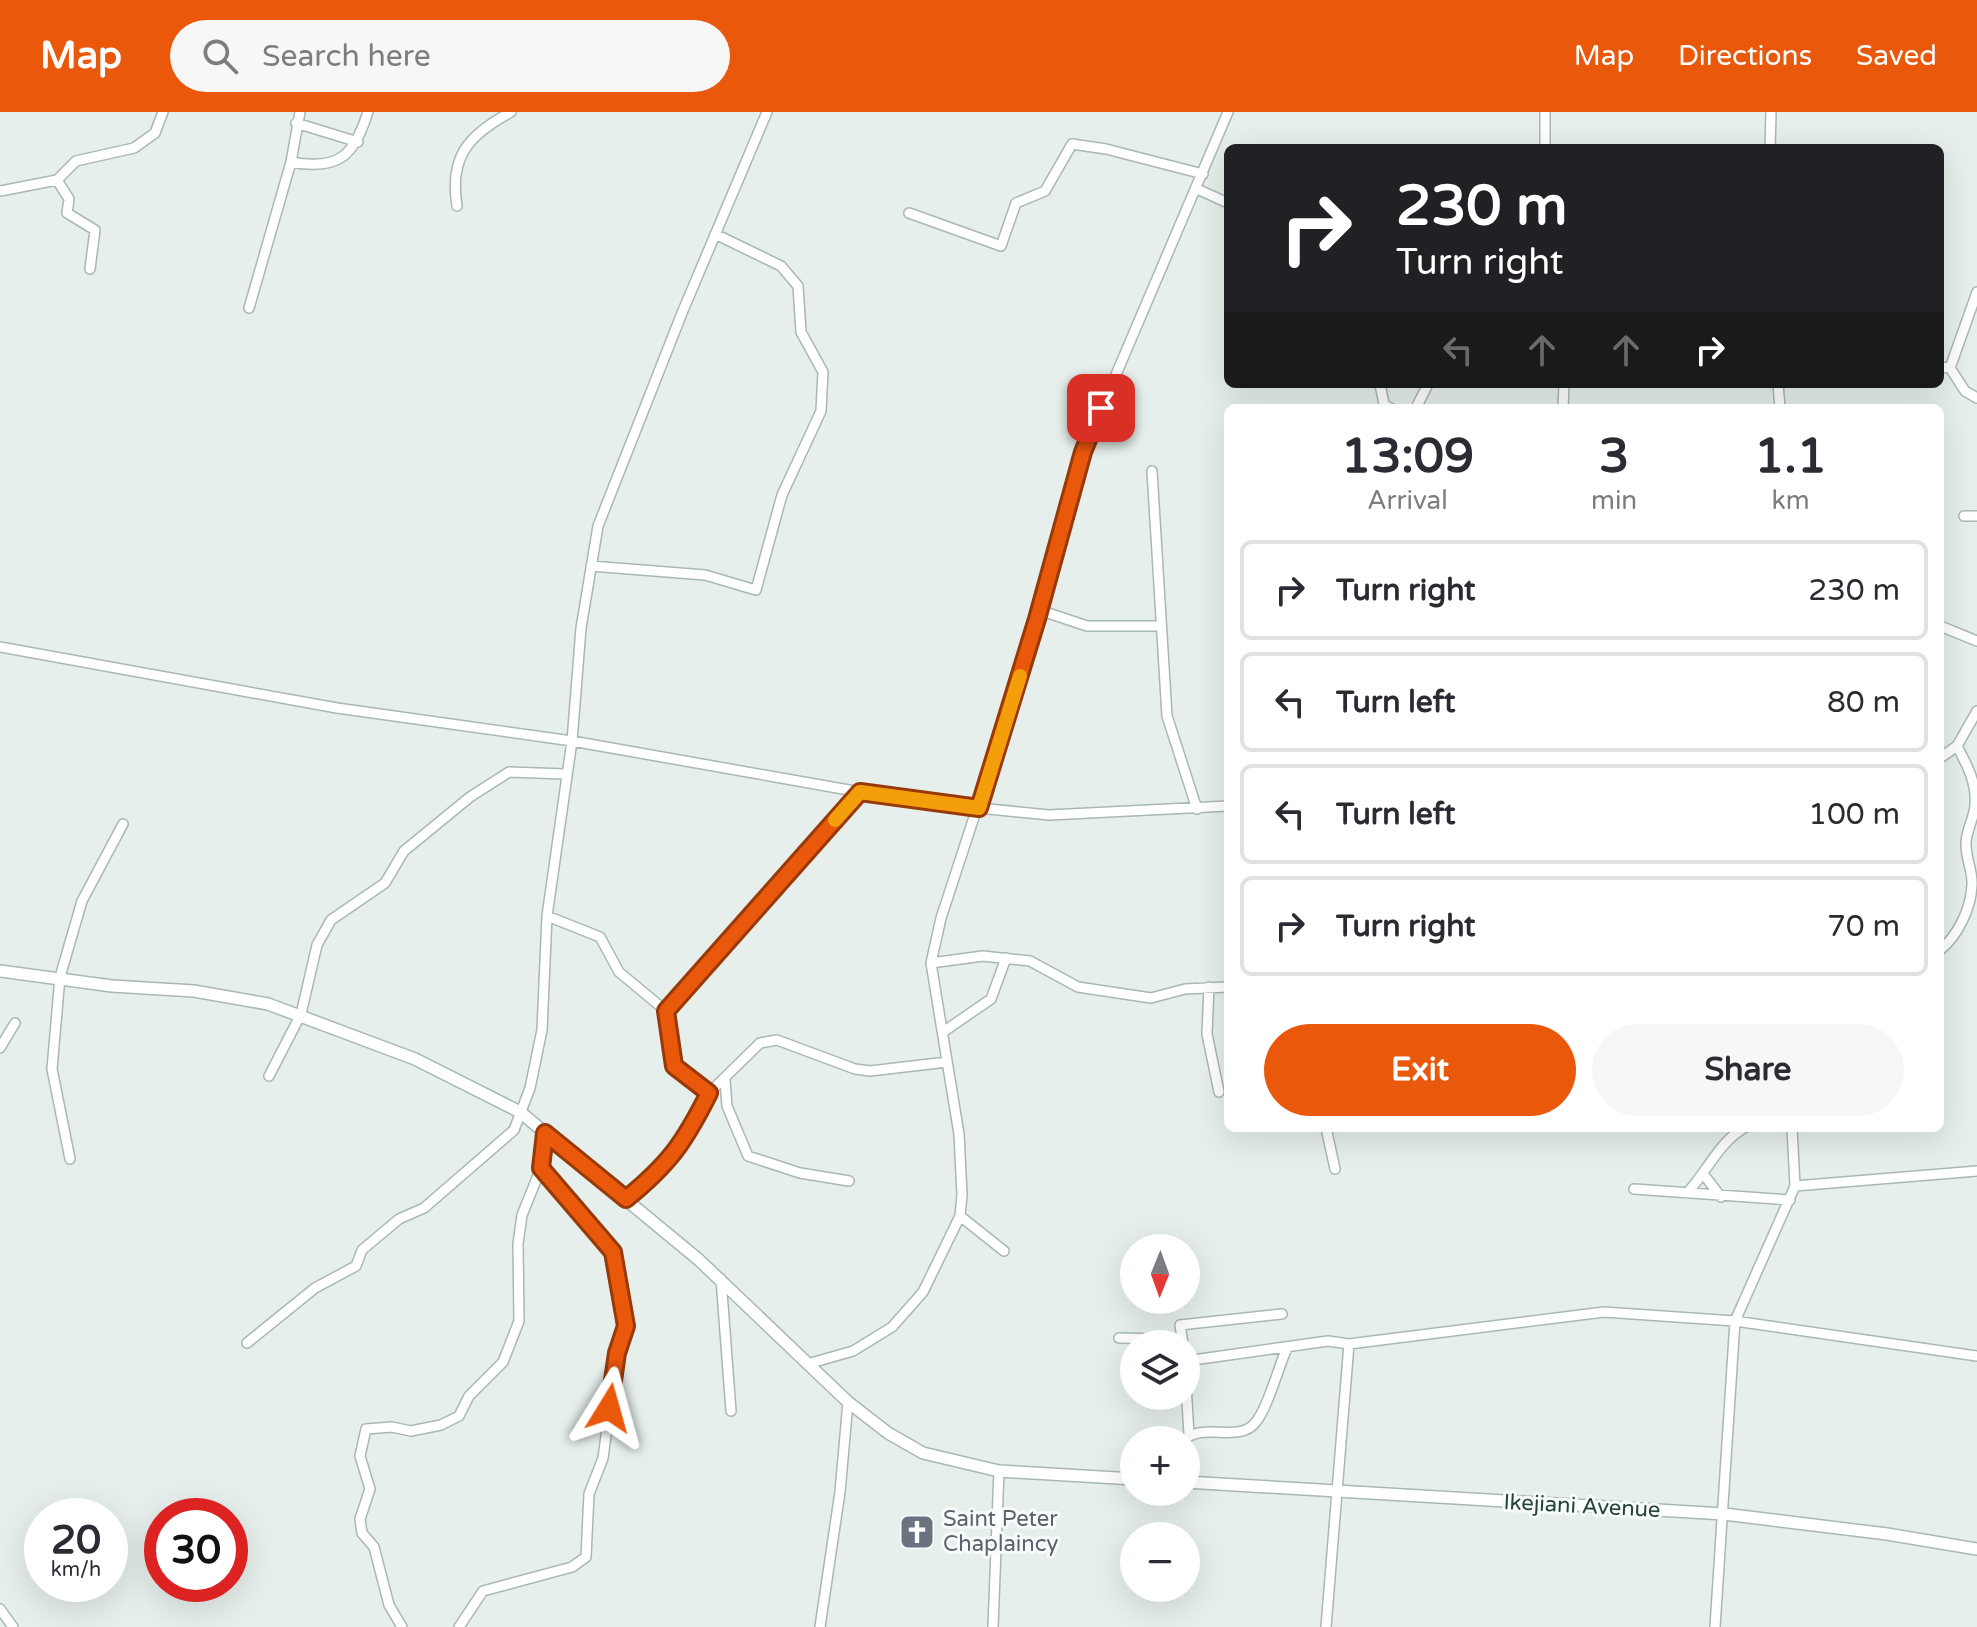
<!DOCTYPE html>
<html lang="en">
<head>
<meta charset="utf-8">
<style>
  body { margin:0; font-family:"Varela Round",sans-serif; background:#f7f7f7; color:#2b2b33; height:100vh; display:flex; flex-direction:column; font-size:30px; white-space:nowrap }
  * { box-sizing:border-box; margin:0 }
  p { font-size:26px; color:#7c7c81 }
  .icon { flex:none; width:44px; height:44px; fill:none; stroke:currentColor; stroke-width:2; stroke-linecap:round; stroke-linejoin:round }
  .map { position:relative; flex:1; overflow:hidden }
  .sheet { position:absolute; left:1224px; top:292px; width:720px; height:728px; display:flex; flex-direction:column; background:#fff; border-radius:12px; box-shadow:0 8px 32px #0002 }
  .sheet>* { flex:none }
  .banner { position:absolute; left:1224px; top:32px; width:720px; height:244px; border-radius:12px; box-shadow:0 8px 32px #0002; background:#202124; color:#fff; overflow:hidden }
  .needle { width:52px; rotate:181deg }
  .tools { position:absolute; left:1120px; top:1122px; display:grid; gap:16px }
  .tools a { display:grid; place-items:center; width:80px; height:80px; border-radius:50%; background:#fff; box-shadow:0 8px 32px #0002; font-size:40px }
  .speed { position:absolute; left:24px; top:1386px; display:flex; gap:16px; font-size:40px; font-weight:700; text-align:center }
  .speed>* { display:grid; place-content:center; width:104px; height:104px; border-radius:50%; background:#fff; box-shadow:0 8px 32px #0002; line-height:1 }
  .speed small { font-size:20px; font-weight:400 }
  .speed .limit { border:12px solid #d22; background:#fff; color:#111 }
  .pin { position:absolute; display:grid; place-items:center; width:68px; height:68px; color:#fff; margin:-34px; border-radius:16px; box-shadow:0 4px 12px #0006 }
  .me { position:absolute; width:88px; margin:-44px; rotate:8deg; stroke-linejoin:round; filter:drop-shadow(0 0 6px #0008) }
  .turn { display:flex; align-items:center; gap:28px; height:168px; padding:0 40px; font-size:36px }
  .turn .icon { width:104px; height:104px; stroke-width:2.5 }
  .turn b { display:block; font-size:56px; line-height:68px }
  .lanes { display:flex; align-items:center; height:76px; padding:0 40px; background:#0003; justify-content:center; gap:40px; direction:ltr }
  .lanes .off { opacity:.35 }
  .eta { display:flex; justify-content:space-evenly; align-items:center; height:136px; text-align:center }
  .eta b { font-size:48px; font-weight:700; line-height:56px }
  .button { display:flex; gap:16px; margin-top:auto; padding:16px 40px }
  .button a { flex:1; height:92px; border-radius:48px; background:#ea580c; color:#fff; font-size:32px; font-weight:700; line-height:92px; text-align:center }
  .button a+a { background:#f7f7f7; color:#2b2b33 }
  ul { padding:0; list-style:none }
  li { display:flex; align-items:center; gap:24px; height:100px; margin:0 16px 12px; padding:0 24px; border:4px solid #e1e1e2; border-radius:12px }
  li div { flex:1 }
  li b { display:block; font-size:30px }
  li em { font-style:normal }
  header { display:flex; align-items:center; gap:48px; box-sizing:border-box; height:112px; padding:0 40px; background:#ea580c; color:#fff }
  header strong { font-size:38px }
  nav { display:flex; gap:44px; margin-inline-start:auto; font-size:28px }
  .search { width:560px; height:72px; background:#f7f7f7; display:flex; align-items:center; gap:20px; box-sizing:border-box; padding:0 28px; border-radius:44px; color:#7c7c81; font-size:30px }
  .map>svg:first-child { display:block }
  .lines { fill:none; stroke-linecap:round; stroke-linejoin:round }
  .minor-casing { stroke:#a8b8b2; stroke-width:12 }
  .tertiary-casing { stroke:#a8b8b2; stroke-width:14 }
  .minor { stroke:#fff; stroke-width:9 }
  .tertiary { stroke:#fff; stroke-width:11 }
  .route-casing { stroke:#983908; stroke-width:20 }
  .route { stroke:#ea580c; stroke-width:14 }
  .slow { stroke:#f59e0b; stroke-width:14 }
  .labels { text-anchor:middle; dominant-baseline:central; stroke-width:6; stroke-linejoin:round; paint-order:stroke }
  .street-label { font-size:22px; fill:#24423a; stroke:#f7fbf9 }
  .worship-label { font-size:22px; fill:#5b616d; stroke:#f7fbf9; text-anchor:start }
</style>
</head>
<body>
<header>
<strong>Map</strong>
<div class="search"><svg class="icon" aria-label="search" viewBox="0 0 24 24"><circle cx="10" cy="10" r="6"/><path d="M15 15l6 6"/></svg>Search here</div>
<nav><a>Map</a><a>Directions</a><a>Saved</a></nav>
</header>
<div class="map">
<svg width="1977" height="1515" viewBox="0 0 1977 1515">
  <rect width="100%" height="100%" fill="#e6efeb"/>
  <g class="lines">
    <defs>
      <path id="minor" d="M1545 0V36
        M296 11 358 30
        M1770 36 1771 0
        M291 50C340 59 354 43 368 0
        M57 68 69 87 67 101 95 118 90 157
        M1197 77 1228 91
        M0 79 57 68 76 49 134 36 155 21 163 0
        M457 94C449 45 468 23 511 0
        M909 101 1001 134 1016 91 1045 79 1072 32 1106 37 1203 62
        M249 196 291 50 300 0
        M1940 255 1950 256 1965 279 1977 286
        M1950 256 1977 180
        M1380 272 1384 292 1390 296
        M1778 272 1780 296
        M1416 296 1428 272
        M1563 296 1564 272
        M1152 359 1167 604 1197 697
        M1964 404H1977
        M591 454 705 463 756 478 782 383 821 299 823 260 801 220 798 174 781 154 715 122
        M1039 498 1087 514H1161
        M1940 514 1977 529
        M0 535 337 596 572 629 860 680 979 696 1049 703 1228 694
        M1940 646 1957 634 1977 599
        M547 804 600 825 619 860 666 899 674 954 709 981
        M1940 838C1958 824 1971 796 1972 773 1973 759 1965 745 1966 730 1967 717 1974 706 1975 693 1977 671 1967 653 1957 634
        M931 851 983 844 1030 849 1078 875 1151 886 1185 877 1228 875
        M1209 875 1207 922 1219 980
        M666 899 860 680
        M943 920 991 887 1006 846
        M0 936 15 911
        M269 964 301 902 317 833 331 808 385 771 404 739 470 685 509 660 565 662
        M725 968 727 994 748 1044 800 1061 849 1069
        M1326 1016 1335 1057
        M70 1047 52 957 60 865 82 789 123 712
        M1704 1063 1721 1085
        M1795 1074 1977 1059
        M1634 1077 1790 1088
        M1687 1081C1707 1060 1719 1030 1744 1016
        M626 1087 664 1056 686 1026 709 981 760 931 777 928 855 957 870 959 947 950
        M960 1104 1004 1139
        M721 1167 731 1299
        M1119 1226 1159 1227 1166 1232
        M247 1231 315 1176 356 1154 362 1138 399 1107 424 1096 514 1018 530 976 542 918 547 804 572 629 581 516 598 414 682 201 767 0
        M1183 1232 1180 1213 1282 1202
        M1186 1249 1328 1229 1349 1232 1604 1200 1735 1209 1977 1244
        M811 1251 853 1239 892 1215 923 1180 960 1104 962 1083 959 1022 931 851 941 806 1015 580 1083 340 1228 0
        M1186 1272 1189 1323
        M1184 1328C1203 1310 1239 1331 1255 1311 1268 1296 1278 1256 1287 1236
        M0 1497 13 1515
        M402 1515 389 1493 374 1435 362 1421 360 1407 370 1377 360 1344 366 1317 392 1315 411 1319 441 1313 459 1304 469 1284 503 1250 519 1209 518 1132 522 1103 541 1056 545 1021
        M459 1515 483 1479 572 1455 586 1445 589 1382 603 1346 617 1241 626 1214 625 1191 613 1140 541 1056
        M820 1515 840 1380 848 1290
        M993 1515 999 1359
        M1326 1515 1349 1232
        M1715 1515 1735 1209 1795 1074 1792 1016"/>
      <path id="tertiary" d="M0 859 112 874 194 879 268 892 415 947 520 1000 699 1148 848 1290 888 1321 923 1341 999 1359 1134 1367
        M1186 1370 1724 1402 1887 1422 1977 1437"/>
    </defs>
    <use href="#minor" class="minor-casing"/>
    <use href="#tertiary" class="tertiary-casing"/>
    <use href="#minor" class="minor"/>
    <use href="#tertiary" class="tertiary"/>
  </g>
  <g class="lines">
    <defs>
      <path id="route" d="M609 1296 617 1241 626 1214 613 1140 541 1056 545 1021 626 1087C669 1052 684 1031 709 981L674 954 666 899 860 680 979 696 1037 507 1083 340 1101 296"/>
    </defs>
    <use href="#route" class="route-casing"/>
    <use href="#route" class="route"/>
    <path class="slow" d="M835 708 860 680 979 696 1020 564"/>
  </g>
  <defs>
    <symbol id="church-square" viewBox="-11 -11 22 22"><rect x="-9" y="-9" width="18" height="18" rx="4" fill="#6b7280" stroke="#f7fbf9"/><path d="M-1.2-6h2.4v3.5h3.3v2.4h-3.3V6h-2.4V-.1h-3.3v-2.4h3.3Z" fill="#fff"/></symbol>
  </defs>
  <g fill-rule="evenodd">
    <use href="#church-square" x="897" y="1400" width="40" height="40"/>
  </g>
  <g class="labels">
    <g class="street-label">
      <text transform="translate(1582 1394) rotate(3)">Ikejiani Avenue</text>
    </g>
    <g class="worship-label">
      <text x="943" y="1407">Saint Peter<tspan x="943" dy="25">Chaplaincy</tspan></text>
    </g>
  </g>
</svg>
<div class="tools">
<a><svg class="needle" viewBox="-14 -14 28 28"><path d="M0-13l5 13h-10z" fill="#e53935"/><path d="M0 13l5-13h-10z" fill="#7c7c81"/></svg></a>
<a><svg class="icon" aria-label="layers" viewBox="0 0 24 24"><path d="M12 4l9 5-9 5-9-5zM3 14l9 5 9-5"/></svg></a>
<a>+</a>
<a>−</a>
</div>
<div class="speed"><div>20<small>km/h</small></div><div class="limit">30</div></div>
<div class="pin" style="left:1101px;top:296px;background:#d93025"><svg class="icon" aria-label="arrive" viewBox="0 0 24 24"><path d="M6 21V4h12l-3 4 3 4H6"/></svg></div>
<svg class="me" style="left:609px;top:1296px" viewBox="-20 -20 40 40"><path d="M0-17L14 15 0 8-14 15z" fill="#ea580c" stroke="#fff" stroke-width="4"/></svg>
<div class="banner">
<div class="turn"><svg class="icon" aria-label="right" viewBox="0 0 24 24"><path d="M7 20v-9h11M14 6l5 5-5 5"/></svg><div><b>230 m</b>Turn right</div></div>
<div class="lanes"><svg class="icon off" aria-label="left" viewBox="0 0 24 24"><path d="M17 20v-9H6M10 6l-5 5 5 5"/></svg><svg class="icon off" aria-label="ahead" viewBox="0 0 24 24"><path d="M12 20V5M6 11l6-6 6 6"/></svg><svg class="icon off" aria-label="ahead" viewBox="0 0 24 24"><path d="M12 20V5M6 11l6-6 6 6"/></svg><svg class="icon" aria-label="right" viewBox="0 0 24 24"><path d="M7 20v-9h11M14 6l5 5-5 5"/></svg></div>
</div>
<section class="sheet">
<div class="eta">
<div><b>13:09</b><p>Arrival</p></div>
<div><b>3</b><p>min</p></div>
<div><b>1.1</b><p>km</p></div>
</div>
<ul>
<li><svg class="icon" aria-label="right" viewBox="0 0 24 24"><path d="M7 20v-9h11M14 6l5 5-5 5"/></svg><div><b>Turn right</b></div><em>230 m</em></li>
<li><svg class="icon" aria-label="left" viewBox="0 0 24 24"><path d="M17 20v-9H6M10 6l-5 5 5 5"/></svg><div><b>Turn left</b></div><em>80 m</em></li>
<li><svg class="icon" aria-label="left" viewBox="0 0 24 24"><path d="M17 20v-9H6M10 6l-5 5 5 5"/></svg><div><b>Turn left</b></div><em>100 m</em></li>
<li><svg class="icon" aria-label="right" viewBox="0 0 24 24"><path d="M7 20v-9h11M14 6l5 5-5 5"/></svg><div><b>Turn right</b></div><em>70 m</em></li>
</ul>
<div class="button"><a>Exit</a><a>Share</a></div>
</section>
</div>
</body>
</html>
